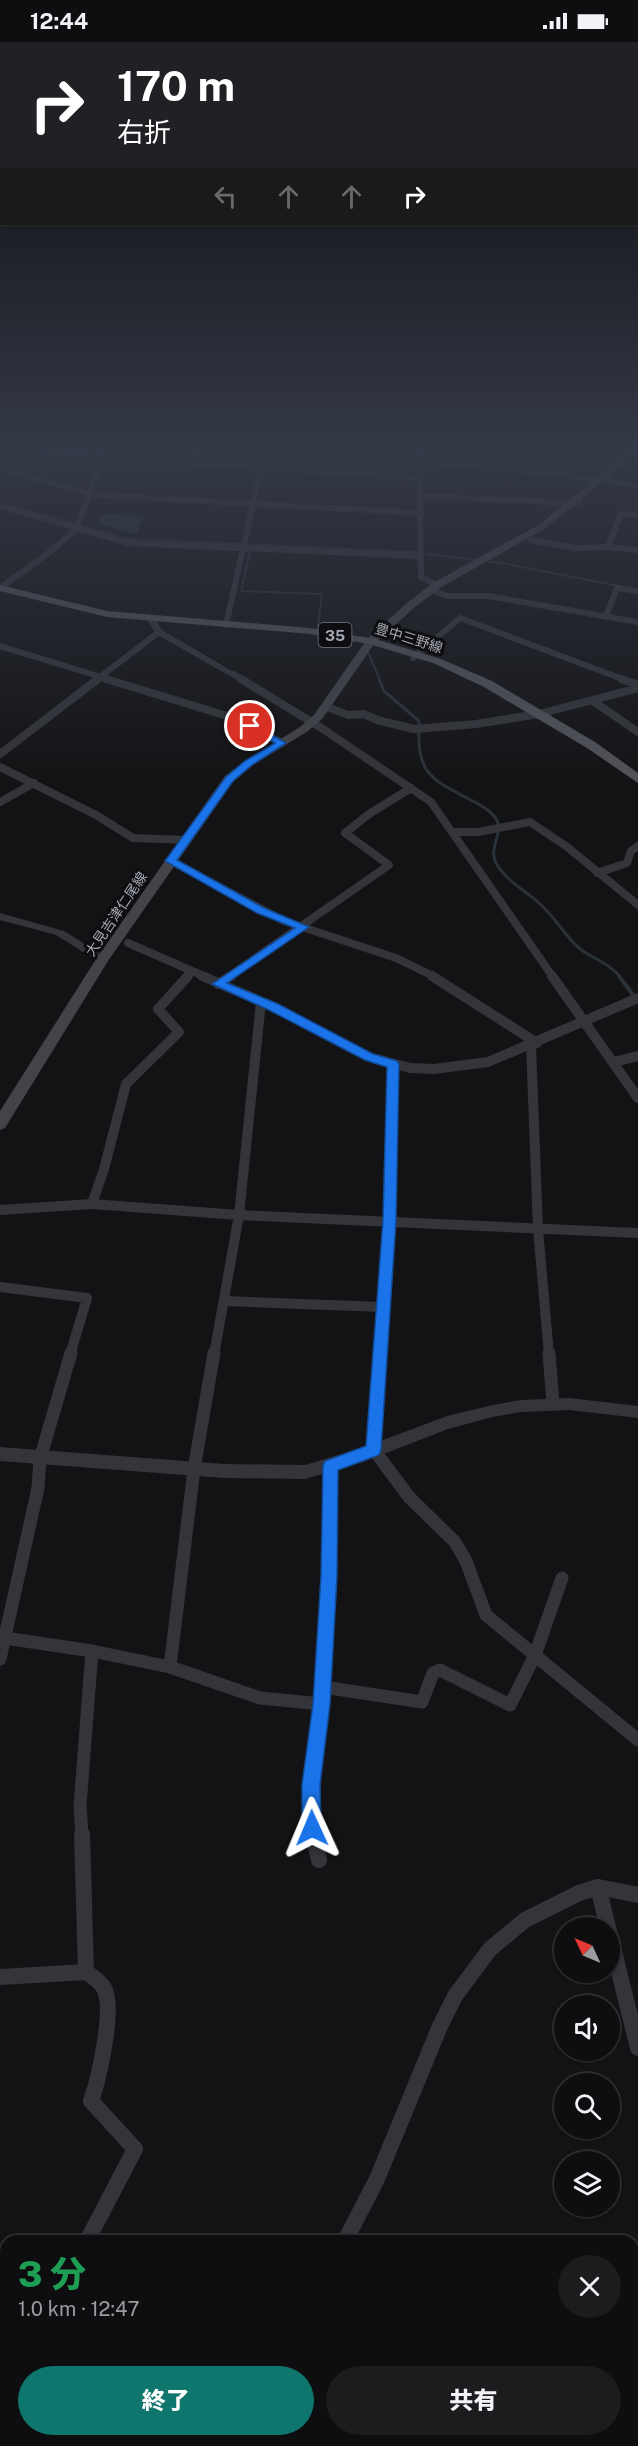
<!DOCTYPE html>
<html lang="ja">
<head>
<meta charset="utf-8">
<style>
  body { margin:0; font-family:"Public Sans","Noto Sans JP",sans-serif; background:#1c1c1e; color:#f1f3f6; height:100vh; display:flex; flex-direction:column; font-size:22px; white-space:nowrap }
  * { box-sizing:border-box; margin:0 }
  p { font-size:20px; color:#9b9c9f }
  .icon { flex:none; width:33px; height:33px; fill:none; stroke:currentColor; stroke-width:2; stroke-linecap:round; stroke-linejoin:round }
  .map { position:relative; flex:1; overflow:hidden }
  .details { position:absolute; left:0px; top:2193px; width:639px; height:212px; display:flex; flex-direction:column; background:#0e0e10; border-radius:18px 18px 0 0; box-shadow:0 2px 4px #0004,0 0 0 2px #2e2e30 }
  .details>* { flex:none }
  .hud { position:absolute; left:0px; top:0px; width:639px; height:183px; box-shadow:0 2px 4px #0004,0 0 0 2px #2e2e30; background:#202124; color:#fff; overflow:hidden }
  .needle { width:39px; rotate:314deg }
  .controls { position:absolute; left:554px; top:1875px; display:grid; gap:12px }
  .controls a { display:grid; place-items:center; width:66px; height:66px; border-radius:50%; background:#0e0e10; box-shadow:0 2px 4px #0004,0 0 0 2px #2e2e30; font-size:30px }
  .pin { position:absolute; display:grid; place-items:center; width:51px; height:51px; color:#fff; margin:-26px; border:3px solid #fff; border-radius:50%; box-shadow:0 2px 6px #0007 }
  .me { position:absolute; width:66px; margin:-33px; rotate:359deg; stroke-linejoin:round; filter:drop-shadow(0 0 4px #0008) }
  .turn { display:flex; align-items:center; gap:21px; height:126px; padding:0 18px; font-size:27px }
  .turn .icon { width:78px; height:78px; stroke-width:2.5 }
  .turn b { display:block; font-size:42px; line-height:51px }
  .lanes { display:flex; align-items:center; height:57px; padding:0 18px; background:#0003; justify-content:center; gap:30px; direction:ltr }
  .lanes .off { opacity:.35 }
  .round { display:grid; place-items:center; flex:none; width:63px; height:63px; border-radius:32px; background:#1c1c1e }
  .overview { display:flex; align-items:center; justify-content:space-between; height:102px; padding:0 18px }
  h1 { font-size:36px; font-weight:800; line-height:45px; color:#1e9e55 }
  .button { display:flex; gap:12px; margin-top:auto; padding:12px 18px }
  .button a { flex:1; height:69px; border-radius:36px; background:#0f766e; color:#fff; font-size:24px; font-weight:800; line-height:69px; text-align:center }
  .button a+a { background:#1c1c1e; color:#f1f3f6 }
  .status { display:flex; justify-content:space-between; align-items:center; height:42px; padding:0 30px; background:#0e0e10; direction:ltr }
  .status svg { height:16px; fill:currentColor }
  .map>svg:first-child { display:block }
  .green { fill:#1a1f1b }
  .water { fill:#2a3138 }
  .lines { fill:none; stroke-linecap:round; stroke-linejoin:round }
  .stream-far2 { stroke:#2a3138; stroke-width:2 }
  .stream-far1 { stroke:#2a3138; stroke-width:3 }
  .stream { stroke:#2a3138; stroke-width:4 }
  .minor-far4 { stroke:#34353a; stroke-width:6 }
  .minor-far3 { stroke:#34353a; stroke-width:8 }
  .minor-far2 { stroke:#34353a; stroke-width:10 }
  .minor-far1 { stroke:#34353a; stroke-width:13 }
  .minor { stroke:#34353a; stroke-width:16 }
  .tertiary { fill:#34353a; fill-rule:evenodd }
  .secondary { fill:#434449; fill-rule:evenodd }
  .primary { fill:#515258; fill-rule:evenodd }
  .route { fill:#1a73e8; stroke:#114b97; stroke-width:1.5 }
  .labels { text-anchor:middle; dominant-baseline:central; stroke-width:6; stroke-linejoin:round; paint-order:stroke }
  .far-street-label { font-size:14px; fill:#a6a9b4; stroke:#0e0e10 }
  .shield { fill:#0e0e10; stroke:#787a83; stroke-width:1.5 }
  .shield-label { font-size:15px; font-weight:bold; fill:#a6a9b4 }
</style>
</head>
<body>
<div class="status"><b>12:44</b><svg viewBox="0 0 49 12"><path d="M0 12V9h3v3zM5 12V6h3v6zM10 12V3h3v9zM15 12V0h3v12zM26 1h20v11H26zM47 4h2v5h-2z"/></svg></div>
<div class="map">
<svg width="638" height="2404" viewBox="0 0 638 2404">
  <rect width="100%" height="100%" fill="#131315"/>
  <path class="green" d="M638 2382V2404H582L596 2399 633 2398V2384Z"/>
  <path class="water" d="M102 472 144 474 136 493 97 481Z
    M30 2399V2398L106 2399 105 2404H30Z"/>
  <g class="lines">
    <path class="stream-far2" d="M0 461 129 497 415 510
      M251 506 241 549 322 552 318 584 338 589
      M427 512 502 521 619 544
      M369 612 380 638"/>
    <path class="stream-far1" d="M379 637 384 649 419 679C417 727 425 735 467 756 477 761 487 766 494 774 507 788 487 806 496 821 508 842 531 851 546 868 558 880 567 896 579 906 592 917 610 921 620 935"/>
    <path class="stream" d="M619 934 636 957"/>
    <path class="minor-far4" d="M4 404 102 416
      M195 404 192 421 420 436
      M419 404 421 535 437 543
      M420 419 564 433 638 444
      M0 427 96 453 421 471
      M420 454 579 461
      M0 464 129 501 421 514
      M531 498 576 506 607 505 638 508
      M608 505 621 472 638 473
      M0 546 50 510 77 486 106 404
      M431 548 448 554H488L638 580
      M606 574 617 546 638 549
      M226 583 266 404
      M0 604 111 638
      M413 616 460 576 625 638
      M233 632 243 638
      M96 638 159 590"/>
    <path class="minor-far3" d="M106 637 234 676 282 701
      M241 637 323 687 431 760 553 935
      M621 637 638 643
      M593 659 638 690
      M327 665 348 673 364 672 377 678 414 687 476 682 539 672 638 646
      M0 712 98 637
      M0 725 96 773 133 796 187 798
      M0 760 34 741
      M454 790H478L530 780 566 804 638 863
      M171 819 284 879 396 916 435 935
      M597 831 627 821 631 809 638 804
      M128 901 206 935
      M186 935 191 930
      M228 935 389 823 345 791 369 772 411 746"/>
    <path class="minor-far2" d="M202 934 274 965 369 1015 410 1026 434 1027 488 1020 638 956
      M432 934 537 1001
      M552 934 638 1056
      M218 942 231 934
      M531 1003 538 1187 549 1313
      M614 1020 638 1014
      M92 1162 104 1127 126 1042 179 990 158 967 188 934
      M0 1168 92 1162 239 1173 638 1191
      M0 1245 87 1256 70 1313
      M224 1259 383 1265
      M214 1313 239 1173 261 960
      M380 1313 389 1178 393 1022"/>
    <path class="minor-far1" d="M380 1311 374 1408 409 1455 455 1500 466 1519 486 1573 638 1698
      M549 1311 553 1362
      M5 1596 92 1609 170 1625 260 1656 322 1662
      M0 1617 38 1446 40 1417 71 1311
      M170 1625 194 1427 214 1311
      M323 1645 422 1660 433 1631 440 1628 510 1663 535 1613 562 1536
      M82 1793 80 1764 92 1609
      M314 1793C304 1750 318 1705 322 1662 329 1583 329 1503 330 1424"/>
    <path class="minor" d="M82 1792 86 1930
      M313 1792 319 1818
      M598 1845 638 2006
      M0 1935 86 1930C92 1934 100 1939 104 1946 115 1967 99 2036 91 2059L135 2107 87 2199
      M345 2199 377 2137 440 1984 455 1954 490 1907 525 1878 579 1851 598 1845 638 1853
      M199 2404 204 2398"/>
    <path class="tertiary" d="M147 574H153L162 588 237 632 230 634 156 592 146 576Z
      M0 871 64 889 109 917 103 921 99 920 56 893 0 878Z
      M569 1356 638 1364V1376L569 1368 521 1370 493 1375 448 1387 363 1420 305 1437 224 1436 0 1419V1405L224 1422 305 1423 362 1406 447 1374 493 1363 521 1358Z"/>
    <path class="secondary" d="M635 404H638V410L546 486 441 545 415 565 375 601 322 677 308 689 253 723 233 740 108 919 5 1086 0 1088V1069L98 914 225 734 245 719 300 685 314 673 367 597 407 561 433 541 540 482Z"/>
    <path class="primary" d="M0 543 107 569 310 586 375 597 441 617 492 639 595 700 638 731V741L587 706 484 645 433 621 369 602 310 592 107 575 0 549Z"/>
  </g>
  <linearGradient id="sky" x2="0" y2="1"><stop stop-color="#0a0a0c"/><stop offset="0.55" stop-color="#333946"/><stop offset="1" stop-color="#333946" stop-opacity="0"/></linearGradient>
  <rect width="638" height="740" fill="url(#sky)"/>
  <path class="route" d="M247 682H253L286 701 252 723 233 739 177 818 264 866 309 885 227 941 278 962 373 1012 397 1019 399 1022 396 1178 381 1408 379 1413 338 1428 337 1534 330 1662 320 1743 321 1786 318 1793 312 1795 305 1793 302 1786V1743L313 1662 321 1534 323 1424 325 1419 366 1404 383 1178 387 1025 365 1018 269 968 212 942 295 886 257 871 165 819 226 735 245 719 275 701 247 686Z"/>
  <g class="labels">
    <g class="far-street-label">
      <text transform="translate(409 596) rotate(17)">豊中三野線</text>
      <text transform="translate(116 872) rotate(-56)">大見吉津仁尾線</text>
    </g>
    <rect class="shield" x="318.5" y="581" width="33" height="24" rx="4.5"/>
    <g class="shield-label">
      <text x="335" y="593">35</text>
    </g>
  </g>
</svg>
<div class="controls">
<a><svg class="needle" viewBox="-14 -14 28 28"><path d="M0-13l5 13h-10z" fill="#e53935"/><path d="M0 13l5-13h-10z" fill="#9b9c9f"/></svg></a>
<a><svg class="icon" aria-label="sound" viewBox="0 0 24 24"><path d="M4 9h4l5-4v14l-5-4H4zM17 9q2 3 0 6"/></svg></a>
<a><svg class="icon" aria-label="search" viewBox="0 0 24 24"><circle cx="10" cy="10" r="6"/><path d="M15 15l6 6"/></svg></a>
<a><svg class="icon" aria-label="layers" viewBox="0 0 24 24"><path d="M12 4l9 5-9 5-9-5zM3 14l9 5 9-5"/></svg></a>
</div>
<div class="pin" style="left:250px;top:684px;background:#d93025"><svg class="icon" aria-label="arrive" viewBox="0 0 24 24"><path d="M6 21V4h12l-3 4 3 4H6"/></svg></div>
<svg class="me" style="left:312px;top:1786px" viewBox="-20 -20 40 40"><path d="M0-17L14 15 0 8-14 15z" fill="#1a73e8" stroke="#fff" stroke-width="4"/></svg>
<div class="hud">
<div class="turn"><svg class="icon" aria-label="right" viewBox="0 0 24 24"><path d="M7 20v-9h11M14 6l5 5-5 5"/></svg><div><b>170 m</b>右折</div></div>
<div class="lanes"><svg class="icon off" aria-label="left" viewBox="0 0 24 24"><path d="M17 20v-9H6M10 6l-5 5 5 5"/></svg><svg class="icon off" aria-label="ahead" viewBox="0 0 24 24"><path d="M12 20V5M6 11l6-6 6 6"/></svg><svg class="icon off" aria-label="ahead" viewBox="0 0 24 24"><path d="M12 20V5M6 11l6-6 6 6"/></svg><svg class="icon" aria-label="right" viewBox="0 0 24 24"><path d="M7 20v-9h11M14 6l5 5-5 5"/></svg></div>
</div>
<section class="details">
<div class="overview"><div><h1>3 分</h1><p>1.0 km · 12:47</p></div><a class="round"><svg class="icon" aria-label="close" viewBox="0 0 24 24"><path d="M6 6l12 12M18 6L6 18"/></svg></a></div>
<div class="button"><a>終了</a><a>共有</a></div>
</section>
</div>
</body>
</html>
